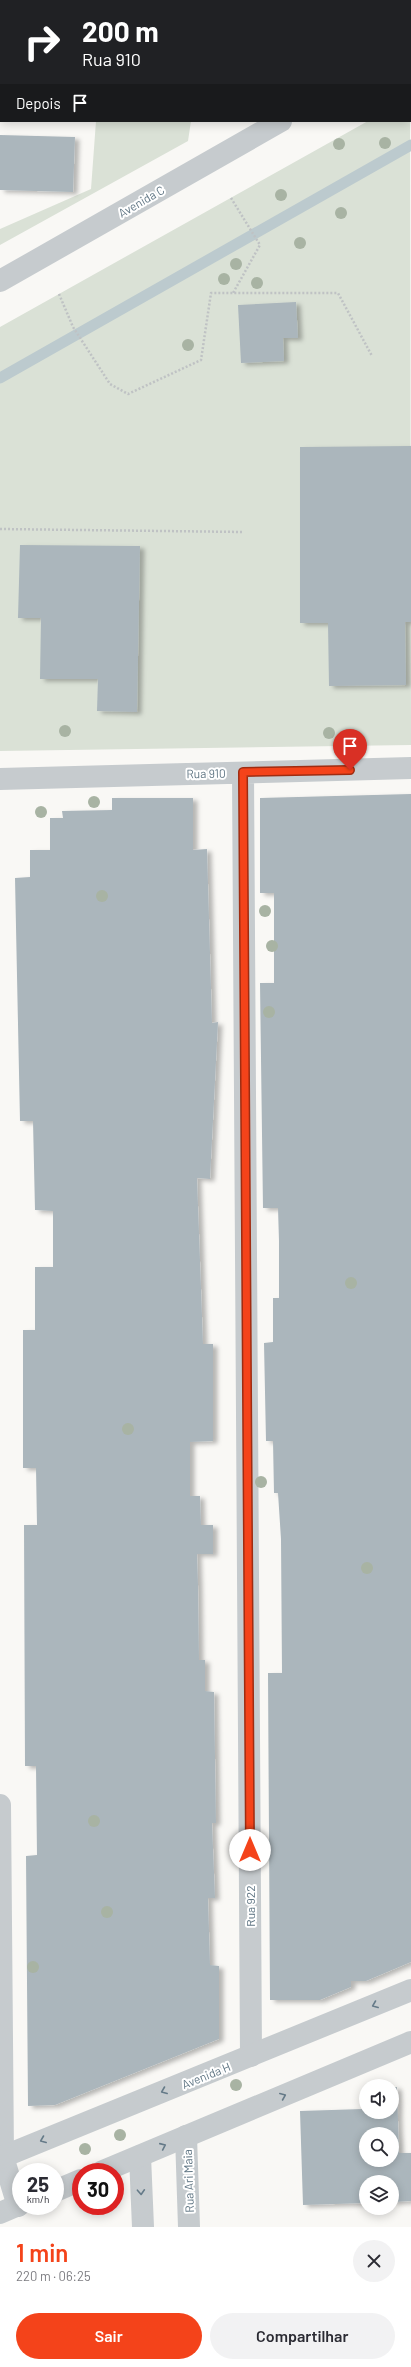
<!DOCTYPE html>
<html lang="pt">
<head>
<meta charset="utf-8">
<style>
  body { margin:0; font-family:Barlow,sans-serif; background:#f2f2f3; color:#2b2b33; height:100vh; display:flex; flex-direction:column; font-size:15px; white-space:nowrap }
  * { box-sizing:border-box; margin:0 }
  p { font-size:13px; color:#7c7c81 }
  .icon { flex:none; width:22px; height:22px; fill:none; stroke:currentColor; stroke-width:2; stroke-linecap:round; stroke-linejoin:round }
  .map { position:relative; height:2227px; overflow:hidden }
  .panel { display:flex; flex-direction:column; background:#fff; flex:1 }
  .panel>* { flex:none }
  .hud { position:absolute; left:0px; top:0px; width:411px; height:122px; box-shadow:0 2px 10px #0003; background:#202124; color:#fff; overflow:hidden }
  .tools { position:absolute; left:359px; top:2079px; display:grid; gap:8px }
  .tools a { display:grid; place-items:center; width:40px; height:40px; border-radius:50%; background:#fff; box-shadow:0 2px 10px #0003; font-size:20px }
  .speed { position:absolute; left:12px; top:2163px; display:flex; gap:8px; font-size:20px; font-weight:700; text-align:center }
  .speed>* { display:grid; place-content:center; width:52px; height:52px; border-radius:50%; background:#fff; box-shadow:0 2px 10px #0003; line-height:1 }
  .speed small { font-size:10px; font-weight:400 }
  .speed .limit { border:6px solid #d22; background:#fff; color:#111 }
  .pin { position:absolute; display:grid; place-items:center; width:34px; height:34px; color:#fff; margin:-41px -17px; border-radius:50% 50% 50% 0; rotate:-45deg; box-shadow:0 0 4px #0007 }
  .pin .icon { rotate:45deg }
  .me { position:absolute; width:44px; margin:-22px; rotate:0deg; stroke-linejoin:round; filter:drop-shadow(0 0 3px #0008) }
  .turn { display:flex; align-items:center; gap:14px; height:84px; padding:0 16px; font-size:18px }
  .turn .icon { width:52px; height:52px; stroke-width:2.5 }
  .turn b { display:block; font-size:28px; line-height:34px }
  .then { display:flex; align-items:center; height:38px; padding:0 16px; background:#0003; gap:8px; font-size:15px }
  .round { display:grid; place-items:center; flex:none; width:42px; height:42px; border-radius:21px; background:#f2f2f3 }
  .overview { display:flex; align-items:center; justify-content:space-between; height:68px; padding:0 16px }
  h1 { font-size:24px; font-weight:600; line-height:30px; color:#f4431a }
  .primary-button { display:flex; gap:8px; margin-top:auto; padding:8px 16px }
  .primary-button a { flex:1; height:46px; border-radius:24px; background:#f4431a; color:#fff; font-size:16px; font-weight:600; line-height:46px; text-align:center }
  .primary-button a+a { background:#f2f2f3; color:#2b2b33 }
  .map>svg:first-child { display:block }
  .green { fill:#dae1d6 }
  .lines { fill:none; stroke-linecap:round; stroke-linejoin:round }
  .stream { stroke:#bccace; stroke-width:11 }
  .building { fill:#abb6bc; fill-rule:evenodd; filter:url(#shadow) }
  .path { stroke:#bfc2c4; stroke-width:2.5; stroke-dasharray:2 2; stroke-linecap:butt }
  .minor { stroke:#c6cbce; stroke-width:22 }
  .tertiary { stroke:#c6cbce; stroke-width:22 }
  .tree { fill:#a8b3a3 }
  .oneway { stroke:#657a88 }
  .route-casing { stroke:#9f2c11; stroke-width:10 }
  .route { stroke:#f4431a; stroke-width:7 }
  .labels { text-anchor:middle; dominant-baseline:central; stroke-width:4; stroke-linejoin:round; paint-order:stroke }
  .street-label { font-size:12px; fill:#607684; stroke:#fff }
</style>
</head>
<body>
<div class="map">
<svg width="411" height="2227" viewBox="0 0 411 2227">
  <defs>
    <filter id="shadow"><feDropShadow dx="4.5" dy="2.5" stdDeviation="2" flood-color="#0004"/></filter>
  </defs>
  <rect width="100%" height="100%" fill="#f9f8f5"/>
  <path class="green" d="M0 0H411V11L410 1H1V78Z
    M410 97 411 745 0 751V327L368 121H410Z
    M96 121H191L188 141 0 245V229L91 189Z"/>
  <g class="lines">
    <path class="stream" d="M0 378 411 145"/>
  </g>
  <path class="building" d="M0 135 75 137 73 192 0 190Z
    M296 302 298 338H283L284 361 241 363 238 305Z
    M411 446V622H405L406 685 329 686 328 623H300V447Z
    M20 545 140 546 137 712 97 711 98 679H40L41 618H18Z
    M411 794V1962L366 1981H351V1987L320 2000H270L268 1673H282L281 1539 278 1493H274L273 1441H266L264 1343 273 1342V1298H279V1241L278 1208H263L260 983H274V893H260V798Z
    M112 798H193V850L207 849 212 1023 218 1022 210 1179 197 1178 203 1344H213V1441L190 1442V1496H200L201 1525H213V1554H197L198 1585 199 1660H205V1691L214 1692 216 1823H212L215 1898H208L210 1965 219 1966V2039L55 2105 28 2106 26 1856 37 1855 36 1766H25L24 1525H37L36 1468H23V1330H35V1267H53V1211L35 1210 33 1121H20L15 878 30 877V850H50V818H63L62 811 112 810Z
    M392 2087H397L399 2153H411V2201L392 2202V2182H366V2203L303 2205 300 2111 363 2109V2088H366V2112H392ZM366 2134H392V2160H366Z"/>
  <g class="lines">
    <path class="path" d="M231 198 260 245 233 293
      M59 294 73 327 110 384 128 394 201 360 211 293H338L372 356
      M0 529 244 532"/>
    <path class="minor" d="M243 773 251 2056
      M0 779 411 768
      M0 1805 3 2157 18 2206
      M186 2136 189 2227
      M140 2156 143 2227"/>
    <path class="tertiary" d="M410 48 411 47
      M0 281 281 121
      M0 2158 411 1990
      M101 2172 411 2042
      M55 2191 81 2180
      M0 2213 21 2204"/>
  </g>
  <g class="tree">
    <circle cx="385" cy="143" r="6"/>
    <circle cx="339" cy="144" r="6"/>
    <circle cx="281" cy="195" r="6"/>
    <circle cx="341" cy="213" r="6"/>
    <circle cx="300" cy="243" r="6"/>
    <circle cx="236" cy="264" r="6"/>
    <circle cx="224" cy="279" r="6"/>
    <circle cx="257" cy="283" r="6"/>
    <circle cx="188" cy="345" r="6"/>
    <circle cx="65" cy="731" r="6"/>
    <circle cx="329" cy="733" r="6"/>
    <circle cx="94" cy="802" r="6"/>
    <circle cx="41" cy="812" r="6"/>
    <circle cx="102" cy="896" r="6"/>
    <circle cx="265" cy="911" r="6"/>
    <circle cx="272" cy="946" r="6"/>
    <circle cx="269" cy="1012" r="6"/>
    <circle cx="351" cy="1283" r="6"/>
    <circle cx="128" cy="1429" r="6"/>
    <circle cx="261" cy="1482" r="6"/>
    <circle cx="367" cy="1568" r="6"/>
    <circle cx="94" cy="1821" r="6"/>
    <circle cx="107" cy="1912" r="6"/>
    <circle cx="33" cy="1967" r="6"/>
    <circle cx="236" cy="2085" r="6"/>
    <circle cx="120" cy="2135" r="6"/>
    <circle cx="85" cy="2149" r="6"/>
  </g>
  <defs><path id="oneway-chevron" d="M-2-3.5L2.5 0L-2 3.5" fill="none" stroke-width="1.6" stroke-linecap="round" stroke-linejoin="round"/></defs>
  <g class="oneway">
    <use href="#oneway-chevron" transform="translate(375 2005) rotate(158)"/>
    <use href="#oneway-chevron" transform="translate(164 2091) rotate(158)"/>
    <use href="#oneway-chevron" transform="translate(283 2096) rotate(-23)"/>
    <use href="#oneway-chevron" transform="translate(43 2140) rotate(158)"/>
    <use href="#oneway-chevron" transform="translate(163 2146) rotate(-24)"/>
    <use href="#oneway-chevron" transform="translate(141 2192) rotate(87)"/>
  </g>
  <g class="lines">
    <defs>
      <path id="route" d="M250 1850 243 772 350 770"/>
    </defs>
    <use href="#route" class="route-casing"/>
    <use href="#route" class="route"/>
  </g>
  <g class="labels">
    <g class="street-label">
      <text transform="translate(141 201) rotate(-30)">Avenida C</text>
      <text transform="translate(206 773) rotate(-1)">Rua 910</text>
      <text transform="translate(250 1906) rotate(-90)">Rua 922</text>
      <text transform="translate(206 2075) rotate(-22)">Avenida H</text>
      <text transform="translate(188 2181) rotate(-92)">Rua Ari Maia</text>
    </g>
  </g>
</svg>
<div class="tools">
<a><svg class="icon" aria-label="sound" viewBox="0 0 24 24"><path d="M4 9h4l5-4v14l-5-4H4zM17 9q2 3 0 6"/></svg></a>
<a><svg class="icon" aria-label="search" viewBox="0 0 24 24"><circle cx="10" cy="10" r="6"/><path d="M15 15l6 6"/></svg></a>
<a><svg class="icon" aria-label="layers" viewBox="0 0 24 24"><path d="M12 4l9 5-9 5-9-5zM3 14l9 5 9-5"/></svg></a>
</div>
<div class="speed"><div>25<small>km/h</small></div><div class="limit">30</div></div>
<div class="pin" style="left:350px;top:770px;background:#d93025"><svg class="icon" aria-label="arrive" viewBox="0 0 24 24"><path d="M6 21V4h12l-3 4 3 4H6"/></svg></div>
<svg class="me" style="left:250px;top:1850px" viewBox="-20 -20 40 40"><circle r="19" fill="#fff"/><path d="M0-13L10 11 0 6-10 11z" fill="#f4431a"/></svg>
<div class="hud">
<div class="turn"><svg class="icon" aria-label="right" viewBox="0 0 24 24"><path d="M7 20v-9h11M14 6l5 5-5 5"/></svg><div><b>200 m</b>Rua 910</div></div>
<div class="then">Depois<svg class="icon" aria-label="arrive" viewBox="0 0 24 24"><path d="M6 21V4h12l-3 4 3 4H6"/></svg></div>
</div>
</div>
<section class="panel">
<div class="overview"><div><h1>1 min</h1><p>220 m · 06:25</p></div><a class="round"><svg class="icon" aria-label="close" viewBox="0 0 24 24"><path d="M6 6l12 12M18 6L6 18"/></svg></a></div>
<div class="primary-button"><a>Sair</a><a>Compartilhar</a></div>
</section>
</body>
</html>
